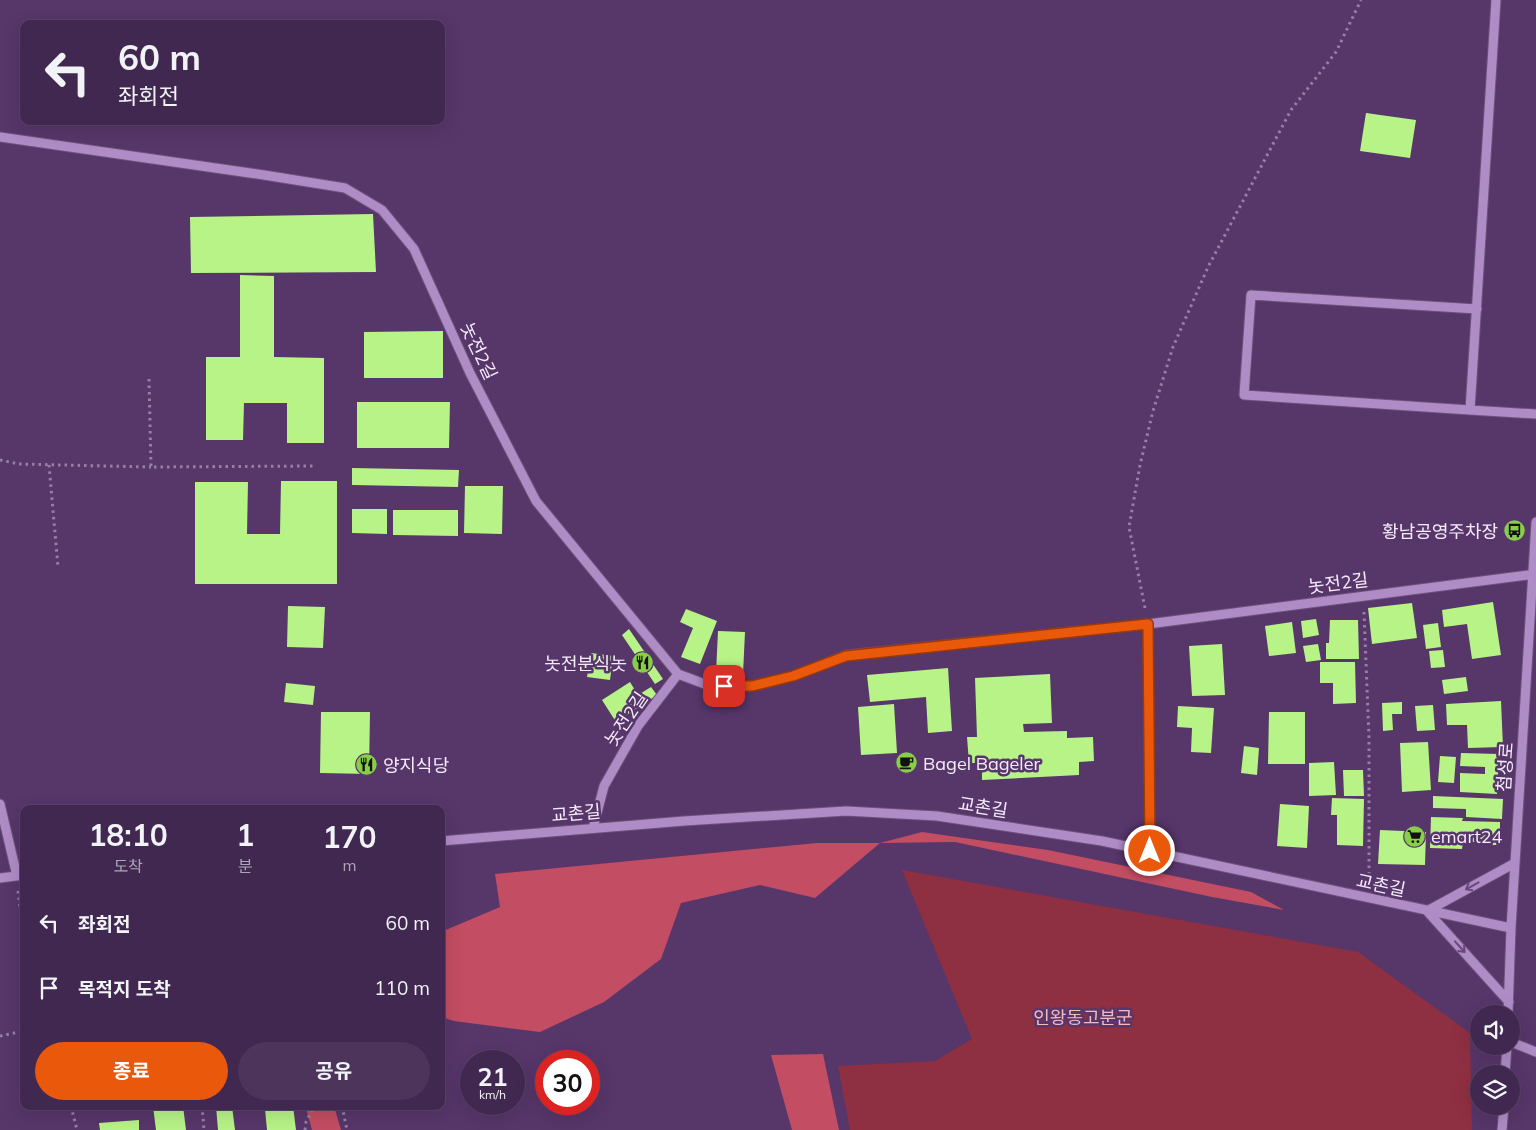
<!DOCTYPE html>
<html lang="ko">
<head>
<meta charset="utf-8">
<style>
  body { margin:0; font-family:Mulish,"Noto Sans KR",sans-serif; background:#4c345a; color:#f1f3f6; height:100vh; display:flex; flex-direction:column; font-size:19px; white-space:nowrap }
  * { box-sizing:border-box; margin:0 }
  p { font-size:16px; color:#aea6b7 }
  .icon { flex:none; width:28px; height:28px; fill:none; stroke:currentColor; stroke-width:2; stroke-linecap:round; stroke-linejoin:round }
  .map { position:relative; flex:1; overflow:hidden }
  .sheet { position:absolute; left:20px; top:805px; width:425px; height:305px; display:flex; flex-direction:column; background:#412850; border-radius:10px; box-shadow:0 5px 20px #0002,0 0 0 1px #5a4467 }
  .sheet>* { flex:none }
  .guide { position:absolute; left:20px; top:20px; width:425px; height:105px; border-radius:10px; box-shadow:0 5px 20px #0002,0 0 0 1px #5a4467; background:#412850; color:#f1f3f6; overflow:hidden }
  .fabs { position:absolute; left:1470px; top:1005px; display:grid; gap:10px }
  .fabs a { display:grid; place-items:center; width:50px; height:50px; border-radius:50%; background:#412850; box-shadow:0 5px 20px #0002,0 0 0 1px #5a4467; font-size:25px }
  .speed { position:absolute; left:460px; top:1050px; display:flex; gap:10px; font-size:25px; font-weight:700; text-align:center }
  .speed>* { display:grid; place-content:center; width:65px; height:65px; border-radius:50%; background:#412850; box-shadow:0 5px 20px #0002,0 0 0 1px #5a4467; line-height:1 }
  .speed small { font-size:12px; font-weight:400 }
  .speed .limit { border:8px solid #d22; background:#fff; color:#111 }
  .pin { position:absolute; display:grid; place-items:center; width:42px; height:42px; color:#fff; margin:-21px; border-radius:10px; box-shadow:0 2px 8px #0006 }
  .me { position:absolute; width:55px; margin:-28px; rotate:0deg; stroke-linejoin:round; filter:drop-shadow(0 0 4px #0008) }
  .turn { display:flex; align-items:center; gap:18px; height:105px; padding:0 15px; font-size:22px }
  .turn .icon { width:65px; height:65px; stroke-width:2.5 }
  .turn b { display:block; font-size:35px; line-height:42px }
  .eta { display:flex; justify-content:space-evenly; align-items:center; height:85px; text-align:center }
  .eta b { font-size:30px; font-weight:700; line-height:35px }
  .primary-button { display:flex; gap:10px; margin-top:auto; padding:10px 15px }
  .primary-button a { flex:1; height:58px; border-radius:30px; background:#ea580c; color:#fff; font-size:20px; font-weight:700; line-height:58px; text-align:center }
  .primary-button a+a { background:#4c345a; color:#f1f3f6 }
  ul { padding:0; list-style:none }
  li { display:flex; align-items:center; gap:15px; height:65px; padding:0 15px }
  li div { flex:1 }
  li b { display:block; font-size:19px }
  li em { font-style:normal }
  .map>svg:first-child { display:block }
  .green { fill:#8f2f42 }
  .forest { fill:#c34d62 }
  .building { fill:#b7f387 }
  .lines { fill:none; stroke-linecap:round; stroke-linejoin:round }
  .minor-casing { stroke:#6c527b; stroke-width:11 }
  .path { stroke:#977fa5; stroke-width:3; stroke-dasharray:2.5 4; stroke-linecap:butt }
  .minor { stroke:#b08cc6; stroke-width:9 }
  .oneway { stroke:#69477c }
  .route-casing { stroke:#983908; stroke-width:12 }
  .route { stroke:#ea580c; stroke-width:9 }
  .labels { text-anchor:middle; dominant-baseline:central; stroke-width:5; stroke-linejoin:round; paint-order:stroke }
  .street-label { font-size:18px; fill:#f6ebfd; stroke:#57366a }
  .poi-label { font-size:18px; fill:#f6ebfd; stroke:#57366a; text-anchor:start }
  .park-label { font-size:18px; fill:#f7b9be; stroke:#57366a }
</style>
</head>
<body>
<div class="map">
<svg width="1536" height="1130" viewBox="0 0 1536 1130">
  <rect width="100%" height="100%" fill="#57366a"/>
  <path class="green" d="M902 870 1358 952 1470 1033 1472 1130H850L838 1066 935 1061 972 1039Z"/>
  <path class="forest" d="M922 832 1048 850 1251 892 1284 910 1212 897 955 842 880 843 815 898 760 885 681 903 661 959 604 1002 540 1032 454 1021 441 1017V932L500 907 495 874 817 843H880Z
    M823 1054 839 1130H792L771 1055Z
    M314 1106H334L341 1130H312L306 1108Z"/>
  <path class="building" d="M1366 113 1416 120 1410 158 1360 151Z
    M373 214 376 272 191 273 190 217Z
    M240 275 274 276V357L324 358V443H287V403H244L243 440H206V357H240Z
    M443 331V378H364V332Z
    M357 402H450L449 448H357Z
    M352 468 459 470 458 487 352 485Z
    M281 481H337V584H195V482H248L247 534H280Z
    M465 486H503L502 534 464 533Z
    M352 509H387V534L352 533Z
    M393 510H458V536L393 535Z
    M1493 602 1501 655 1472 659 1467 624 1444 627 1442 610Z
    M1412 603 1417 638 1372 644 1368 608Z
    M288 606 325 607 323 648 287 647Z
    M686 609 717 621 700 664 681 657 693 628 680 622Z
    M1316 619 1319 635 1303 638 1301 621Z
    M1330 620H1358L1359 659H1326V643H1329Z
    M1292 622 1296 653 1269 656 1265 626Z
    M1438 623 1441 647 1426 649 1423 625Z
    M629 629 663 679 655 684 622 635Z
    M718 631 745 632 743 674 716 673Z
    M1222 644 1225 695 1192 696 1189 646Z
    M1318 644 1321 660 1306 662 1303 646Z
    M1443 650 1445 667 1431 668 1429 651Z
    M591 653 613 656 610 680 587 677Z
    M1320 662H1355L1356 703 1333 704V683H1320Z
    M948 668 952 731 928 733 926 697 870 702 867 675Z
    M1050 674 1052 723 1023 724 1024 732 1067 731V738L1093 737 1094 761 1079 762V775L982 780V763H969L967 737H977L975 678Z
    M1466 677 1468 691 1444 694 1442 680Z
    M630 682 638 695 651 687 657 695 616 722 602 700Z
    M286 683 315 686 313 705 284 702Z
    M1501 701 1503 747 1468 748 1467 725H1447L1446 704Z
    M1402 702V714H1392L1393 730 1383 731 1382 703Z
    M894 704 897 753 861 755 858 707Z
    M1433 705 1435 730 1417 731 1415 706Z
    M1178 706 1214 708 1211 753 1191 752 1192 728 1177 727Z
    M321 712H370L369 774 320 773Z
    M1269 712H1305V764H1268Z
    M1428 742 1431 790 1402 792 1400 743Z
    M1244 746 1259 748 1257 775 1241 773Z
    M1461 753 1499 754 1497 794 1460 792V773L1485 774V767L1460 766Z
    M1440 756 1456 757 1454 783 1438 782Z
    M1334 762 1336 795 1309 796V763Z
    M1343 770H1363L1364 796H1344Z
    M1433 796 1503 799 1502 819 1466 817V809L1433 808Z
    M1332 798 1364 799 1363 846 1337 845V815H1331Z
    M1280 804 1309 806 1307 848 1277 846Z
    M1431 817 1463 818 1462 821 1500 822V845H1480V842H1463L1462 849 1430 848Z
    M1380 830 1426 832 1425 865 1378 864Z
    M153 1106H183L186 1130H156Z
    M216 1106H232L235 1130H218Z
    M283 1106H293L296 1130H267L265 1109Z
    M139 1120V1130H100L99 1123Z"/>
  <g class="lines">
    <defs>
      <path id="minor" d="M1496 0 1470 410 1536 414
        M0 137 264 175 345 188 382 210 414 249 470 373 536 501 678 674 638 726 604 786 593 828
        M1470 410 1244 395 1251 295 1477 309
        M1148 624 1150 851
        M678 674 710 686H752L793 676 846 655 1148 624 1536 574
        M0 804 17 876
        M441 841 684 821 846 811 937 816 1102 841 1511 928
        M0 878 24 875
        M1427 911 1509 1002
        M1427 911 1515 863
        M1508 1014 1511 928 1536 522
        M1511 1042 1536 1052
        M1505 1074 1507 1046
        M1502 1130 1504 1106"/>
    </defs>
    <use href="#minor" class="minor-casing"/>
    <path class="path" d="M149 379 151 467 315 466
      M0 460 19 464 151 467
      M49 465 58 567
      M1145 608 1129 527 1140 465 1153 411 1173 347 1208 267 1291 110 1336 52 1361 0
      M1364 612 1369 738V881
      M18 891 24 940
      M0 1036 24 1031
      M71 1106 77 1130
      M202 1106 204 1130
      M342 1106 347 1130
      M305 1130 306 1122 314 1106"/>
    <use href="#minor" class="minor"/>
  </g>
  <defs><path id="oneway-shaft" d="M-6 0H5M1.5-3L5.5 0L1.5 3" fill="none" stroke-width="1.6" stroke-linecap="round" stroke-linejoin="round" transform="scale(1.25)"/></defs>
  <g class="oneway">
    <use href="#oneway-shaft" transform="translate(1472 886) rotate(151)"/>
    <use href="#oneway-shaft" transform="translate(1460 947) rotate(48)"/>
  </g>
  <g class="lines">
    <defs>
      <path id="route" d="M724 686H752L793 676 846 656 1148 624 1150 851"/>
    </defs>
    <use href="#route" class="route-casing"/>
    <use href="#route" class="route"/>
  </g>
  <defs>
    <symbol id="bus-disc" viewBox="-11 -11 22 22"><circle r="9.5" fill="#89ce48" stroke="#57366a"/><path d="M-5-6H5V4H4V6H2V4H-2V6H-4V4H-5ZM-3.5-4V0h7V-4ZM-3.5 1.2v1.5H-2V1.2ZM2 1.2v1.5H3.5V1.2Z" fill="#111"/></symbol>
    <symbol id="restaurant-disc" viewBox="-11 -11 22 22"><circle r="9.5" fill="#89ce48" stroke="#57366a"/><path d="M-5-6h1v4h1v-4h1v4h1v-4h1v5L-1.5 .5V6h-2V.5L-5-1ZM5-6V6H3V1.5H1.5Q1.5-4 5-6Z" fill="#111"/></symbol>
    <symbol id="cafe-disc" viewBox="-11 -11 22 22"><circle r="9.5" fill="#89ce48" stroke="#57366a"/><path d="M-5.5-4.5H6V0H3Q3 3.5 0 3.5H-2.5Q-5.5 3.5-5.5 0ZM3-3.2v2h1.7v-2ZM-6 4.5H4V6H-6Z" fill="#111"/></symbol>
    <symbol id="supermarket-disc" viewBox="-11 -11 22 22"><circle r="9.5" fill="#89ce48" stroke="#57366a"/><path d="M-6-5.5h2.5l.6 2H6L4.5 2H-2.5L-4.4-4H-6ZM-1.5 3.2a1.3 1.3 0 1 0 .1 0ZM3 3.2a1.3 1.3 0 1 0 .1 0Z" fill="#111"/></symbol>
  </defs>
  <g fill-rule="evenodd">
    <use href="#bus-disc" x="1502" y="518" width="25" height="25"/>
    <use href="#restaurant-disc" x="630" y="650" width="25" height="25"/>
    <use href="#cafe-disc" x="894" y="750" width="25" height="25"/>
    <use href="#restaurant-disc" x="354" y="752" width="25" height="25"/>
    <use href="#supermarket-disc" x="1402" y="824" width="25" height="25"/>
  </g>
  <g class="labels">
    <g class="street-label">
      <text transform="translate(479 351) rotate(65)">놋전2길</text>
      <text transform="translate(1338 583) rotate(-7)">놋전2길</text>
      <text transform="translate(626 719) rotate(-56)">놋전2길</text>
      <text transform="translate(1505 767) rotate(-86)">첨성로</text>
      <text transform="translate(983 807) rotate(9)">교촌길</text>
      <text transform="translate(576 813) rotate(-5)">교촌길</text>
      <text transform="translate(1381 885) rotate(12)">교촌길</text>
    </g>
    <g class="poi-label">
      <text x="1498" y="531" text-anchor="end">황남공영주차장</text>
      <text x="627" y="663" text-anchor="end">놋전분식놋</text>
      <text x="923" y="763">Bagel Bageler</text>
      <text x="383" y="765">양지식당</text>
      <text x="1431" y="836">emart24</text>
    </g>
    <g class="park-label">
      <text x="1083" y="1017">인왕동고분군</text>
    </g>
  </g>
</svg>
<div class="fabs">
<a><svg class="icon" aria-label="sound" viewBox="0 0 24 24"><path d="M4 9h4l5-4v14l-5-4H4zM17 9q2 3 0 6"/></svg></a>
<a><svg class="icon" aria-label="layers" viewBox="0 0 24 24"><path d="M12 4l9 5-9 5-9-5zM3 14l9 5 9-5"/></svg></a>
</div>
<div class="speed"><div>21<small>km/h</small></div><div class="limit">30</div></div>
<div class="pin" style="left:724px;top:686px;background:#d93025"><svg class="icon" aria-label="arrive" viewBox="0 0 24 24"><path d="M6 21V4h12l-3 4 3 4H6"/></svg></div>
<svg class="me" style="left:1150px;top:851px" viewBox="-20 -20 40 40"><circle r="17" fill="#ea580c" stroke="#fff" stroke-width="3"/><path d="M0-11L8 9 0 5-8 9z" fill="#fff"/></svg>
<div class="guide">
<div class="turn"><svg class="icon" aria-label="left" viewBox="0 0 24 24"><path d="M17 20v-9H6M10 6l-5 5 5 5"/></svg><div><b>60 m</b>좌회전</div></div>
</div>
<section class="sheet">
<div class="eta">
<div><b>18:10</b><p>도착</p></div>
<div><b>1</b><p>분</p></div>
<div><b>170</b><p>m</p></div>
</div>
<ul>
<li><svg class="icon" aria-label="left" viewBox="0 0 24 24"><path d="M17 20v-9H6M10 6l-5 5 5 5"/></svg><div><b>좌회전</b></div><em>60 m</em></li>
<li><svg class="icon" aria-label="arrive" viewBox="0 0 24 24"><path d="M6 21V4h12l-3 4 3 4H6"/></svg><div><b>목적지 도착</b></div><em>110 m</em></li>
</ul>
<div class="primary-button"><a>종료</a><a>공유</a></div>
</section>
</div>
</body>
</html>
